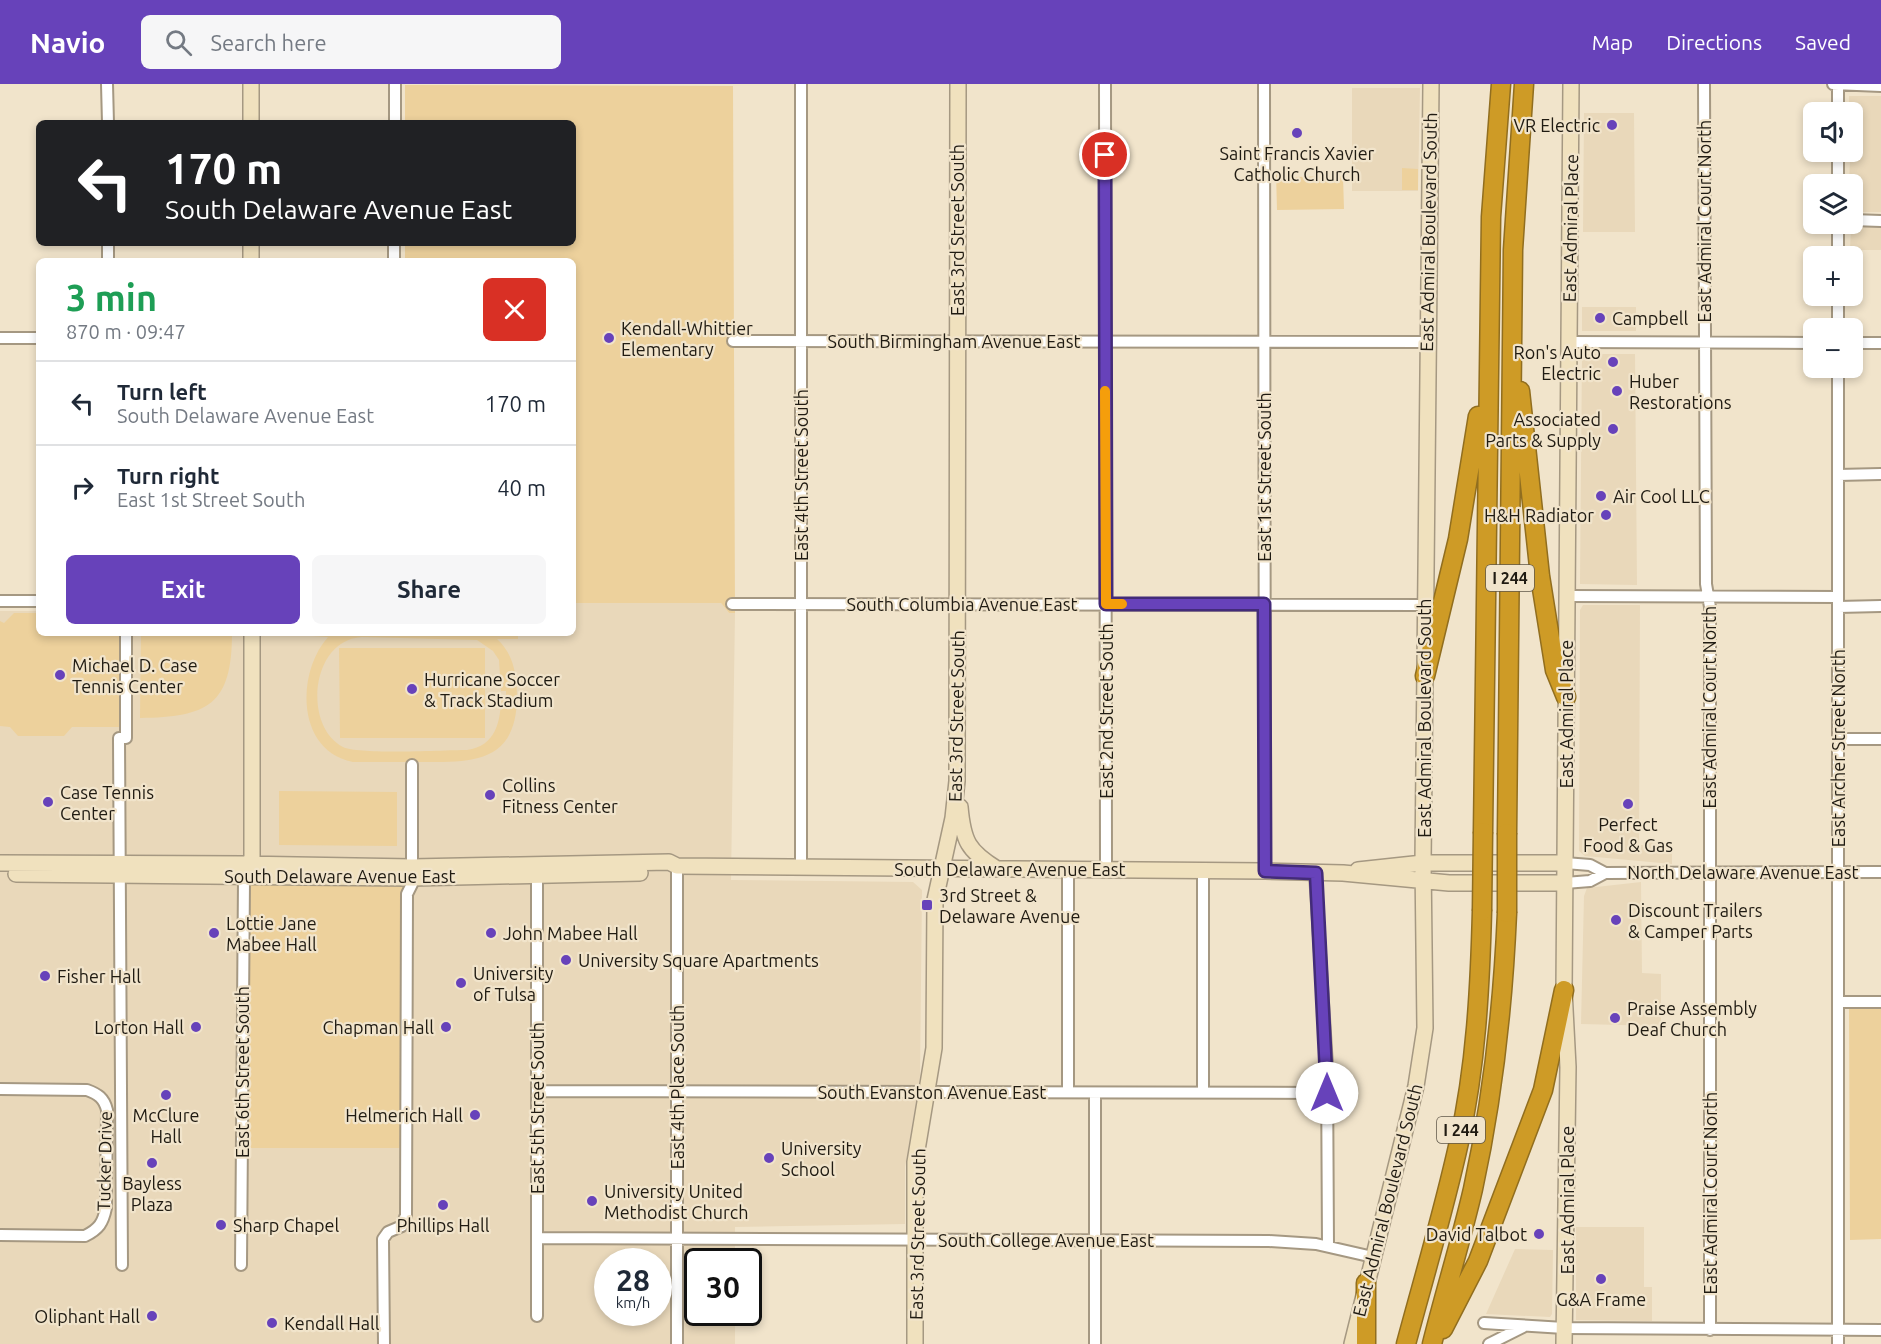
<!DOCTYPE html>
<html lang="en">
<head>
<meta charset="utf-8">
<style>
  body { margin:0; font-family:Ubuntu,sans-serif; background:#f6f6f7; color:#1f2937; height:100vh; display:flex; flex-direction:column; font-size:22px; white-space:nowrap }
  * { box-sizing:border-box; margin:0 }
  p { font-size:20px; color:#747a83 }
  .icon { flex:none; width:33px; height:33px; fill:none; stroke:currentColor; stroke-width:2; stroke-linecap:round; stroke-linejoin:round }
  .map { position:relative; flex:1; overflow:hidden }
  .panel { position:absolute; left:36px; top:174px; width:540px; height:378px; display:flex; flex-direction:column; background:#fff; border-radius:9px; box-shadow:0 3px 9px #0003 }
  .panel>* { flex:none }
  .top-card { position:absolute; left:36px; top:36px; width:540px; height:126px; border-radius:9px; box-shadow:0 3px 9px #0003; background:#202124; color:#fff; overflow:hidden }
  .tools { position:absolute; left:1803px; top:18px; display:grid; gap:12px }
  .tools a { display:grid; place-items:center; width:60px; height:60px; border-radius:9px; background:#fff; box-shadow:0 3px 9px #0003; font-size:30px }
  .speed { position:absolute; left:594px; top:1164px; display:flex; gap:12px; font-size:30px; font-weight:700; text-align:center }
  .speed>* { display:grid; place-content:center; width:78px; height:78px; border-radius:50%; background:#fff; box-shadow:0 3px 9px #0003; line-height:1 }
  .speed small { font-size:15px; font-weight:400 }
  .speed .limit { border:3px solid #111; border-radius:9px; background:#fff; color:#111 }
  .pin { position:absolute; display:grid; place-items:center; width:51px; height:51px; color:#fff; margin:-26px; border:3px solid #fff; border-radius:50%; box-shadow:0 2px 6px #0007 }
  .me { position:absolute; width:66px; margin:-33px; rotate:0deg; stroke-linejoin:round; filter:drop-shadow(0 0 4px #0008) }
  .turn { display:flex; align-items:center; gap:21px; height:126px; padding:0 30px; font-size:27px }
  .turn .icon { width:78px; height:78px; stroke-width:2.5 }
  .turn b { display:block; font-size:42px; line-height:51px }
  .round { display:grid; place-items:center; flex:none; width:63px; height:63px; border-radius:9px; background:#f6f6f7 }
  .overview { display:flex; align-items:center; justify-content:space-between; height:102px; padding:0 30px }
  h1 { font-size:36px; font-weight:700; line-height:45px; color:#1e9e55 }
  .primary-button { display:flex; gap:12px; margin-top:auto; padding:12px 30px }
  .primary-button a { flex:1; height:69px; border-radius:9px; background:#6742ba; color:#fff; font-size:24px; font-weight:700; line-height:69px; text-align:center }
  .primary-button a+a { background:#f6f6f7; color:#1f2937 }
  ul { padding:0; list-style:none }
  li { display:flex; align-items:center; gap:18px; height:84px; padding:0 30px; border-top:2px solid #e0e1e3 }
  li div { flex:1 }
  li b { display:block; font-size:22px }
  li em { font-style:normal }
  header { display:flex; align-items:center; gap:36px; box-sizing:border-box; height:84px; padding:0 30px; background:#6742ba; color:#fff }
  header strong { font-size:28px }
  nav { display:flex; gap:33px; margin-inline-start:auto; font-size:21px }
  .search { width:420px; height:54px; background:#f6f6f7; display:flex; align-items:center; gap:15px; box-sizing:border-box; padding:0 21px; border-radius:9px; color:#747a83; font-size:22px }
  .map>svg:first-child { display:block }
  .built { fill:#e9d8ba; fill-rule:evenodd }
  .green { fill:#edd19c; fill-rule:evenodd }
  .lines { fill:none; stroke-linecap:round; stroke-linejoin:round }
  .street-casing { stroke:#a59882; stroke-width:14 }
  .secondary-casing { stroke:#a59882; stroke-width:18 }
  .highway-casing { stroke:#916e1f; stroke-width:21 }
  .street { stroke:#fff; stroke-width:10 }
  .secondary { stroke:#f0e1be; stroke-width:15 }
  .highway { stroke:#ce9b26; stroke-width:18 }
  .highway-bridge-casing { stroke:#916e1f; stroke-width:21; stroke-linecap:butt }
  .highway-bridge { stroke:#ce9b26; stroke-width:18 }
  .route-casing { stroke:#432b79; stroke-width:15 }
  .route { stroke:#6742ba; stroke-width:10 }
  .slow { stroke:#f59e0b; stroke-width:10 }
  .poi-dot { fill:#6742ba; stroke:#f1e4cb; stroke-width:2 }
  .labels { text-anchor:middle; dominant-baseline:central; stroke-width:4.5; stroke-linejoin:round; paint-order:stroke }
  .shield { fill:#f1e4cb; stroke:#5f574a; stroke-width:1.5 }
  .shield-label { font-size:16px; font-weight:bold; fill:#201b12 }
  .poi-label { font-size:18px; fill:#201b12; stroke:#f1e4cb; text-anchor:start }
  .street-label { font-size:18px; fill:#201b12; stroke:#f1e4cb }
</style>
</head>
<body>
<header>
<strong>Navio</strong>
<div class="search"><svg class="icon" aria-label="search" viewBox="0 0 24 24"><circle cx="10" cy="10" r="6"/><path d="M15 15l6 6"/></svg>Search here</div>
<nav><a>Map</a><a>Directions</a><a>Saved</a></nav>
</header>
<div class="map">
<svg width="1881" height="1260" viewBox="0 0 1881 1260">
  <rect width="100%" height="100%" fill="#f1e4cb"/>
  <path class="built" d="M1352 4H1420L1418 107H1352Z
    M1849 12H1881V128H1853L1852 100H1849L1852 28H1849Z
    M1584 29H1634L1635 148H1583Z
    M1851 143H1881V166H1850Z
    M1582 223H1636V247H1582Z
    M1582 270H1635L1637 501 1580 500Z
    M573 519H721L729 529H735L731 796 913 798 922 806 920 992 905 1083V1140L735 1143V1177L698 1178V1228L735 1229V1260H0V527H39V549H573ZM608 1178H658V1228H608Z
    M1583 521H1640L1639 761H1643V758H1672V780L1585 772 1579 767 1580 526Z
    M1641 798 1642 889 1661 890V942L1581 940 1584 812 1587 804Z
    M1576 1143H1644V1203H1652V1237L1576 1236Z
    M1515 1165 1553 1166 1552 1230 1550 1233 1486 1230Z"/>
  <path class="green" d="M405 1 733 2 735 529H729L721 519H573V177H405V159H573V39H405Z
    M1402 84 1418 85V106H1402Z
    M1276 89H1292L1293 93 1343 92 1344 125 1277 126Z
    M14 529H39V549H122V557L119 561 123 565V581L119 587 123 615 119 619 122 623V639L119 643H72L64 652H18L10 643 0 642V537L4 539Z
    M141 549H232C232 621 208 633 140 634Z
    M312 549H518V555H497C514 570 517 593 517 614 516 680 471 678 422 678 399 678 376 678 353 678 296 667 296 589 328 553L312 552ZM362 553 477 556 493 567 499 576 501 607H506V612H501C501 637 496 662 467 666 443 666 360 671 343 663 303 643 310 556 362 553Z
    M339 564H485V654H340Z
    M279 707 397 708V762L279 761Z
    M248 801 404 802 403 1064H247Z
    M1849 923H1881V1155L1850 1156Z"/>
  <g class="lines">
    <defs>
      <path id="street" d="M107 0 108 39
        M801 0V783
        M1105 0 1106 786
        M1264 0 1265 787
        M1704 0 1706 500 1710 523V1246
        M1833 0 1881 2
        M1838 1V28
        M395 39V0
        M1838 68V100
        M1852 136 1881 137
        M1838 140V172
        M108 159V177
        M394 177V159
        M1838 212V244
        M0 254H39
        M733 257 1427 258
        M1569 258 1814 259
        M1852 259H1881
        M1838 284V1260
        M1838 391 1881 390
        M1568 512 1838 513
        M0 517H39
        M732 520 1425 521
        M1838 523 1881 522
        M1838 655H1881
        M1565 779 1590 781 1605 789
        M537 786V1232
        M1068 786V1008
        M1203 786V1008
        M1315 789 1327 982 1328 1162
        M1565 799 1590 797 1605 789 1881 788
        M1838 918H1881
        M0 1005 87 1006C98 1010 104 1014 107 1026L106 1124C103 1139 99 1145 85 1152L0 1151
        M537 1007 1327 1009
        M1095 1009V1260
        M538 1154 1269 1157 1316 1160 1373 1173
        M122 1181 119 654H126V549
        M241 1181 244 796
        M1484 1239 1564 1244 1881 1246
        M384 1260 383 1155 388 1148 402 1142 406 1131 407 810 412 800V681
        M677 1260V782
        M1489 1260 1523 1243"/>
      <path id="secondary" d="M251 0V39
        M251 159V177
        M252 549V789
        M960 723C963 757 968 767 997 785
        M0 779 244 780 412 783 669 778 677 782 1265 787 1343 789 1449 799H1565
        M1358 786 1423 779H1565
        M16 790 412 794 640 789
        M915 1260V1078L934 964 935 816 953 734 957 697 958 0
        M1352 1260 1416 1002 1425 944 1423 779 1431 0
        M1564 1260 1568 983 1564 906 1571 0"/>
      <path id="highway" d="M1520 307 1540 492 1555 586 1566 613
        M1425 592 1458 455 1478 332
        M1483 748 1491 133 1501 0
        M1507 749 1513 166 1524 0
        M1366 1199V1260
        M1443 1245 1478 1177 1543 1006 1564 906
        M1406 1260C1424 1193 1444 1126 1459 1058 1476 982 1480 904 1482 827
        M1432 1260C1445 1208 1461 1157 1473 1105 1493 1013 1503 923 1507 829"/>
    </defs>
    <use href="#street" class="street-casing"/>
    <use href="#secondary" class="secondary-casing"/>
    <use href="#highway" class="highway-casing"/>
    <use href="#street" class="street"/>
    <use href="#secondary" class="secondary"/>
    <use href="#highway" class="highway"/>
    <defs>
      <path id="highway-bridge" d="M1482 827 1483 748
        M1507 829V749"/>
    </defs>
    <use href="#highway-bridge" class="highway-bridge-casing"/>
    <use href="#highway-bridge" class="highway-bridge"/>
  </g>
  <g class="lines">
    <defs>
      <path id="route" d="M1105 71 1106 520H1264L1265 787 1316 789 1327 1009"/>
    </defs>
    <use href="#route" class="route-casing"/>
    <use href="#route" class="route"/>
    <path class="slow" d="M1105 307 1106 520H1122"/>
  </g>
  <g class="poi-dot">
    <circle cx="1612" cy="41" r="6"/>
    <circle cx="1297" cy="49" r="6"/>
    <circle cx="1600" cy="234" r="6"/>
    <circle cx="609" cy="254" r="6"/>
    <circle cx="1613" cy="278" r="6"/>
    <circle cx="1617" cy="307" r="6"/>
    <circle cx="1613" cy="345" r="6"/>
    <circle cx="1601" cy="412" r="6"/>
    <circle cx="1606" cy="431" r="6"/>
    <circle cx="60" cy="591" r="6"/>
    <circle cx="412" cy="605" r="6"/>
    <circle cx="490" cy="711" r="6"/>
    <circle cx="48" cy="718" r="6"/>
    <circle cx="1628" cy="720" r="6"/>
    <rect x="921" y="815" width="12" height="12" rx="3"/>
    <circle cx="1616" cy="836" r="6"/>
    <circle cx="214" cy="849" r="6"/>
    <circle cx="491" cy="849" r="6"/>
    <circle cx="566" cy="876" r="6"/>
    <circle cx="45" cy="892" r="6"/>
    <circle cx="461" cy="899" r="6"/>
    <circle cx="1615" cy="934" r="6"/>
    <circle cx="196" cy="943" r="6"/>
    <circle cx="446" cy="943" r="6"/>
    <circle cx="166" cy="1011" r="6"/>
    <circle cx="475" cy="1031" r="6"/>
    <circle cx="769" cy="1074" r="6"/>
    <circle cx="152" cy="1079" r="6"/>
    <circle cx="592" cy="1117" r="6"/>
    <circle cx="443" cy="1121" r="6"/>
    <circle cx="221" cy="1141" r="6"/>
    <circle cx="1539" cy="1150" r="6"/>
    <circle cx="1601" cy="1195" r="6"/>
    <circle cx="152" cy="1232" r="6"/>
    <circle cx="272" cy="1239" r="6"/>
  </g>
  <g class="labels">
    <g class="shield">
      <rect x="1486" y="481" width="48" height="26" rx="4.5"/>
      <rect x="1437" y="1033" width="48" height="26" rx="4.5"/>
    </g>
    <g class="shield-label">
      <text x="1510" y="494">I 244</text>
      <text x="1461" y="1046">I 244</text>
    </g>
    <g class="poi-label">
      <text x="1600" y="41" text-anchor="end">VR Electric</text>
      <text x="1297" y="69" text-anchor="middle">Saint Francis Xavier<tspan x="1297" dy="21">Catholic Church</tspan></text>
      <text x="1612" y="234">Campbell</text>
      <text x="621" y="244">Kendall-Whittier<tspan x="621" dy="21">Elementary</tspan></text>
      <text x="1601" y="268" text-anchor="end">Ron's Auto<tspan x="1601" dy="21">Electric</tspan></text>
      <text x="1629" y="297">Huber<tspan x="1629" dy="21">Restorations</tspan></text>
      <text x="1601" y="335" text-anchor="end">Associated<tspan x="1601" dy="21">Parts &amp; Supply</tspan></text>
      <text x="1613" y="412">Air Cool LLC</text>
      <text x="1594" y="431" text-anchor="end">H&amp;H Radiator</text>
      <text x="72" y="581">Michael D. Case<tspan x="72" dy="21">Tennis Center</tspan></text>
      <text x="424" y="595">Hurricane Soccer<tspan x="424" dy="21">&amp; Track Stadium</tspan></text>
      <text x="502" y="701">Collins<tspan x="502" dy="21">Fitness Center</tspan></text>
      <text x="60" y="708">Case Tennis<tspan x="60" dy="21">Center</tspan></text>
      <text x="1628" y="740" text-anchor="middle">Perfect<tspan x="1628" dy="21">Food &amp; Gas</tspan></text>
      <text x="939" y="811">3rd Street &amp;<tspan x="939" dy="21">Delaware Avenue</tspan></text>
      <text x="1628" y="826">Discount Trailers<tspan x="1628" dy="21">&amp; Camper Parts</tspan></text>
      <text x="226" y="839">Lottie Jane<tspan x="226" dy="21">Mabee Hall</tspan></text>
      <text x="503" y="849">John Mabee Hall</text>
      <text x="578" y="876">University Square Apartments</text>
      <text x="473" y="889">University<tspan x="473" dy="21">of Tulsa</tspan></text>
      <text x="57" y="892">Fisher Hall</text>
      <text x="1627" y="924">Praise Assembly<tspan x="1627" dy="21">Deaf Church</tspan></text>
      <text x="184" y="943" text-anchor="end">Lorton Hall</text>
      <text x="434" y="943" text-anchor="end">Chapman Hall</text>
      <text x="166" y="1031" text-anchor="middle">McClure<tspan x="166" dy="21">Hall</tspan></text>
      <text x="463" y="1031" text-anchor="end">Helmerich Hall</text>
      <text x="781" y="1064">University<tspan x="781" dy="21">School</tspan></text>
      <text x="152" y="1099" text-anchor="middle">Bayless<tspan x="152" dy="21">Plaza</tspan></text>
      <text x="604" y="1107">University United<tspan x="604" dy="21">Methodist Church</tspan></text>
      <text x="233" y="1141">Sharp Chapel</text>
      <text x="443" y="1141" text-anchor="middle">Phillips Hall</text>
      <text x="1527" y="1150" text-anchor="end">David Talbot</text>
      <text x="1601" y="1215" text-anchor="middle">G&amp;A Frame</text>
      <text x="140" y="1232" text-anchor="end">Oliphant Hall</text>
      <text x="284" y="1239">Kendall Hall</text>
    </g>
    <g class="street-label">
      <text transform="translate(1704 137) rotate(-90)">East Admiral Court North</text>
      <text transform="translate(1570 144) rotate(-89)">East Admiral Place</text>
      <text transform="translate(957 146) rotate(-90)">East 3rd Street South</text>
      <text transform="translate(1428 148) rotate(-89)">East Admiral Boulevard South</text>
      <text x="954" y="257">South Birmingham Avenue East</text>
      <text transform="translate(801 391) rotate(-90)">East 4th Street South</text>
      <text transform="translate(1264 393) rotate(-90)">East 1st Street South</text>
      <text x="962" y="520">South Columbia Avenue East</text>
      <text transform="translate(1709 623) rotate(-90)">East Admiral Court North</text>
      <text transform="translate(1106 627) rotate(-90)">East 2nd Street South</text>
      <text transform="translate(1566 630) rotate(-90)">East Admiral Place</text>
      <text transform="translate(956 632) rotate(-89)">East 3rd Street South</text>
      <text transform="translate(1424 634) rotate(-90)">East Admiral Boulevard South</text>
      <text transform="translate(1838 664) rotate(-90)">East Archer Street North</text>
      <text x="1010" y="785">South Delaware Avenue East</text>
      <text x="1743" y="788">North Delaware Avenue East</text>
      <text x="340" y="792">South Delaware Avenue East</text>
      <text transform="translate(242 988) rotate(-90)">East 6th Street South</text>
      <text transform="translate(677 1003) rotate(-90)">East 4th Place South</text>
      <text x="932" y="1008">South Evanston Avenue East</text>
      <text transform="translate(537 1024) rotate(-90)">East 5th Street South</text>
      <text transform="translate(104 1077) rotate(-89)">Tucker Drive</text>
      <text transform="translate(1710 1109) rotate(-90)">East Admiral Court North</text>
      <text transform="translate(1387 1116) rotate(-76)">East Admiral Boulevard South</text>
      <text transform="translate(1567 1116) rotate(-90)">East Admiral Place</text>
      <text transform="translate(917 1150) rotate(-89)">East 3rd Street South</text>
      <text x="1046" y="1156">South College Avenue East</text>
    </g>
  </g>
</svg>
<div class="tools">
<a><svg class="icon" aria-label="sound" viewBox="0 0 24 24"><path d="M4 9h4l5-4v14l-5-4H4zM17 9q2 3 0 6"/></svg></a>
<a><svg class="icon" aria-label="layers" viewBox="0 0 24 24"><path d="M12 4l9 5-9 5-9-5zM3 14l9 5 9-5"/></svg></a>
<a>+</a>
<a>−</a>
</div>
<div class="speed"><div>28<small>km/h</small></div><div class="limit">30</div></div>
<div class="pin" style="left:1105px;top:71px;background:#d93025"><svg class="icon" aria-label="arrive" viewBox="0 0 24 24"><path d="M6 21V4h12l-3 4 3 4H6"/></svg></div>
<svg class="me" style="left:1327px;top:1009px" viewBox="-20 -20 40 40"><circle r="19" fill="#fff"/><path d="M0-13L10 11 0 6-10 11z" fill="#6742ba"/></svg>
<div class="top-card">
<div class="turn"><svg class="icon" aria-label="left" viewBox="0 0 24 24"><path d="M17 20v-9H6M10 6l-5 5 5 5"/></svg><div><b>170 m</b>South Delaware Avenue East</div></div>
</div>
<section class="panel">
<div class="overview"><div><h1>3 min</h1><p>870 m · 09:47</p></div><a class="round" style="background:#d93025;color:#fff"><svg class="icon" aria-label="close" viewBox="0 0 24 24"><path d="M6 6l12 12M18 6L6 18"/></svg></a></div>
<ul>
<li><svg class="icon" aria-label="left" viewBox="0 0 24 24"><path d="M17 20v-9H6M10 6l-5 5 5 5"/></svg><div><b>Turn left</b><p>South Delaware Avenue East</p></div><em>170 m</em></li>
<li><svg class="icon" aria-label="right" viewBox="0 0 24 24"><path d="M7 20v-9h11M14 6l5 5-5 5"/></svg><div><b>Turn right</b><p>East 1st Street South</p></div><em>40 m</em></li>
</ul>
<div class="primary-button"><a>Exit</a><a>Share</a></div>
</section>
</div>
</body>
</html>
